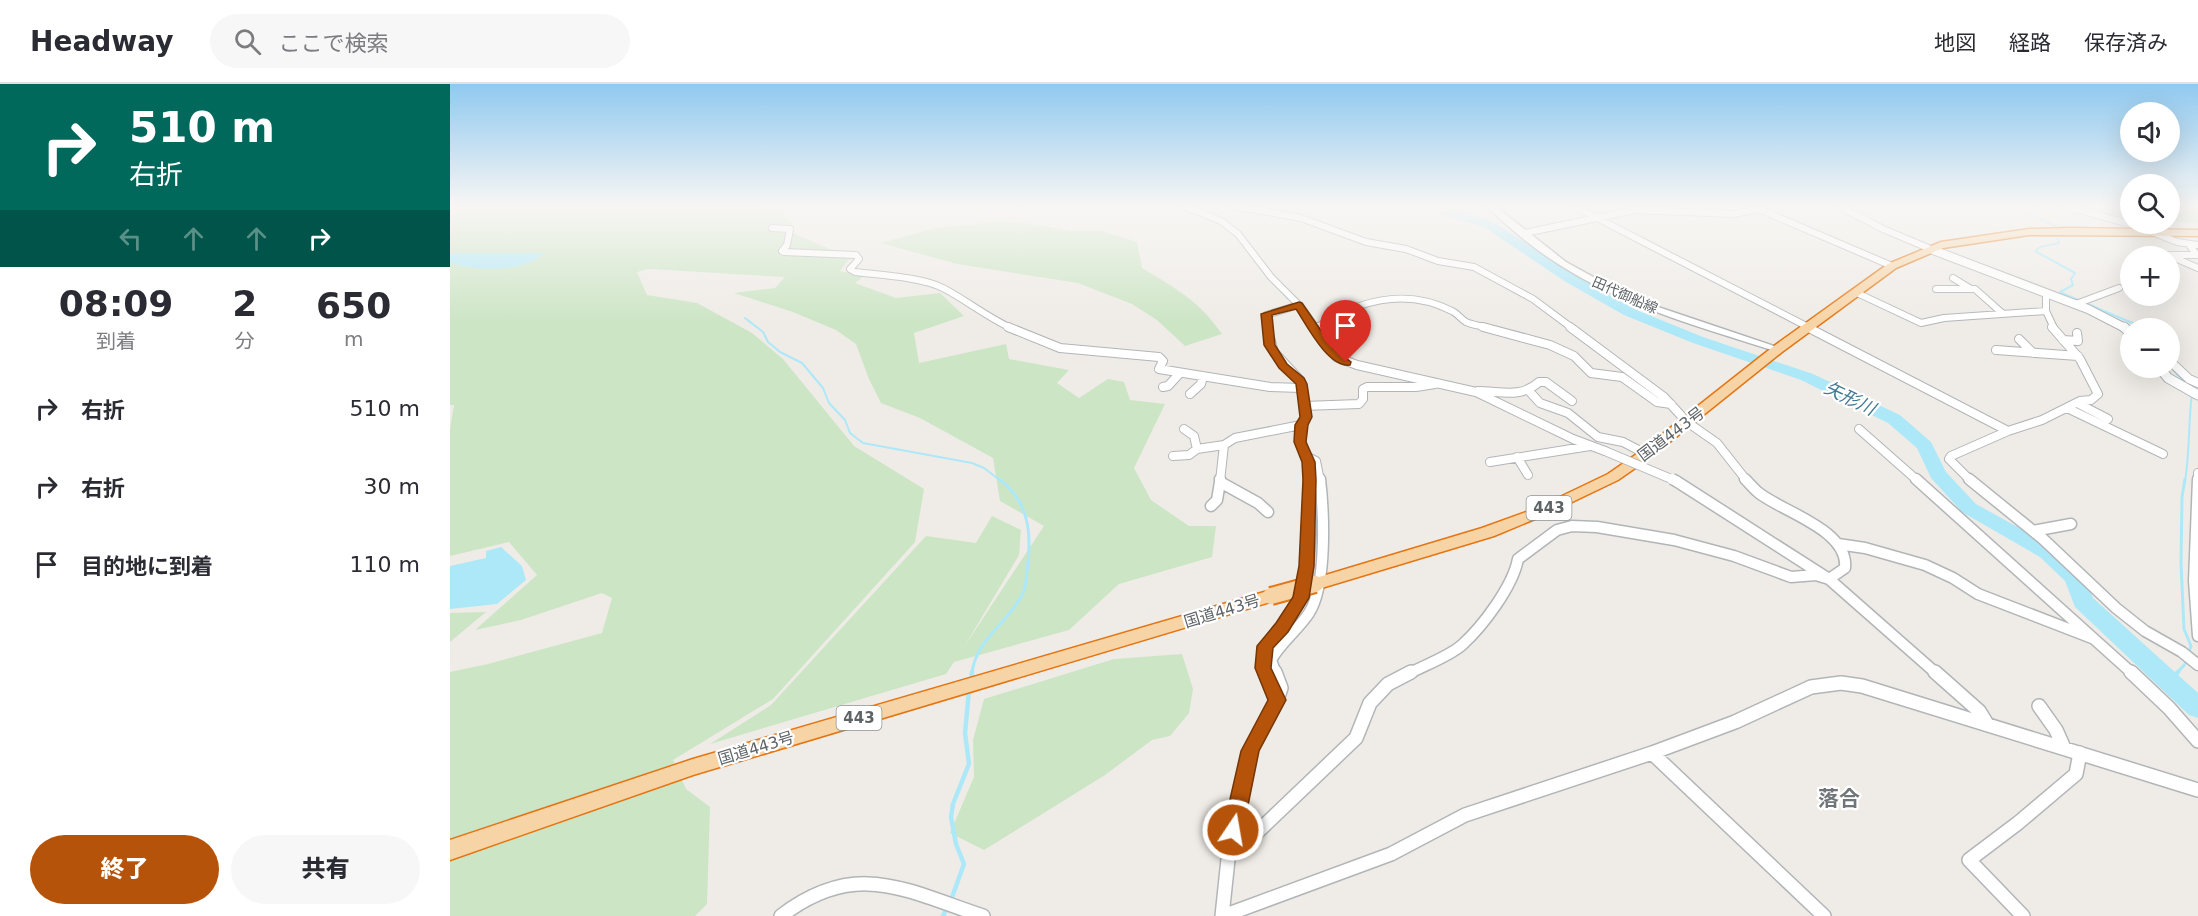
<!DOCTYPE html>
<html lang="ja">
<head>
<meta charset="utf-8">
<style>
  body { margin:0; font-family:"DejaVu Sans","Noto Sans JP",sans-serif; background:#f7f7f7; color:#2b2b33; height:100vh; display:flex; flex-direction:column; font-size:22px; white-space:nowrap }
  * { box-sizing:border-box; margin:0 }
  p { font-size:20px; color:#7c7c81 }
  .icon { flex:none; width:33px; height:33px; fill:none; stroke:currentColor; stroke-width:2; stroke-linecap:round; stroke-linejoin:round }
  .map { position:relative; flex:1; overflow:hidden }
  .drawer { display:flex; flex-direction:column; background:#fff; width:450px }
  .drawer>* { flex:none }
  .banner { background:#00695c; color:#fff; overflow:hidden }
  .controls { position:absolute; left:1670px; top:18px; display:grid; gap:12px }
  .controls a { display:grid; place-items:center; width:60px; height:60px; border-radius:50%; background:#fff; box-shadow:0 6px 24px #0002; font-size:30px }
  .pin { position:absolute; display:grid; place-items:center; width:51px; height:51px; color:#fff; margin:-62px -26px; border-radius:50% 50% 50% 0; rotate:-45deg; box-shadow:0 0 6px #0007 }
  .pin .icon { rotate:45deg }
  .me { position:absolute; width:66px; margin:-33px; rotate:12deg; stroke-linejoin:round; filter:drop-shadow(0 0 4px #0008) }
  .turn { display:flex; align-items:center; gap:21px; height:126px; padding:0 30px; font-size:27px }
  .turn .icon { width:78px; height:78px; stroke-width:2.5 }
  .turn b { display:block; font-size:42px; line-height:51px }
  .lanes { display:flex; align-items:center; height:57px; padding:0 30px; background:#0003; justify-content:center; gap:30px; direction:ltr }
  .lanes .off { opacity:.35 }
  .eta { display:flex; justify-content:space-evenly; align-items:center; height:102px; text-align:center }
  .eta b { font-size:36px; font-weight:800; line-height:42px }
  .cta { display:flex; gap:12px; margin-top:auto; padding:12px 30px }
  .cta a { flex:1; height:69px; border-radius:36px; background:#b45309; color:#fff; font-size:24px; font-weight:800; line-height:69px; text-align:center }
  .cta a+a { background:#f7f7f7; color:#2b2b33 }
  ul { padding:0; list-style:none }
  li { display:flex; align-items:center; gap:18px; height:78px; padding:0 30px }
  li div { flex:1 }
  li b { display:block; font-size:22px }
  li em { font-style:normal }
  header { display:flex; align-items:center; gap:36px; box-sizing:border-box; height:84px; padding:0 30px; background:#fff; border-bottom:2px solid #e1e1e2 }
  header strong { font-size:28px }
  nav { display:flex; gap:33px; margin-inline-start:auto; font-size:21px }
  .search { width:420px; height:54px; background:#f7f7f7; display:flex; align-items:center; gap:15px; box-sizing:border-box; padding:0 21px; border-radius:33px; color:#7c7c81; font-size:22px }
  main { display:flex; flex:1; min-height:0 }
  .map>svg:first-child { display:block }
  .green { fill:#cce5c5 }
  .water { fill:#ade8f9 }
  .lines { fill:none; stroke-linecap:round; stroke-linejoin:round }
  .stream-far2 { stroke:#ade8f9; stroke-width:2 }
  .stream-far1 { stroke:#ade8f9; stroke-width:3 }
  .stream { stroke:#ade8f9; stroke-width:4.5 }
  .river { fill:#ade8f9; fill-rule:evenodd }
  .minor-far3-casing { stroke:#b2b5b8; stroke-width:8 }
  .minor-far2-casing { stroke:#b2b5b8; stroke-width:10 }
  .minor-far1-casing { stroke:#b2b5b8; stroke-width:13 }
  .minor-casing { stroke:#b2b5b8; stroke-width:16 }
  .tertiary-far1-casing { stroke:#b2b5b8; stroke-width:10 }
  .tertiary-casing { stroke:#b2b5b8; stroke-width:11 }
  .secondary-casing { stroke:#b1b5b8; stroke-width:3 }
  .trunk-casing { stroke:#e47512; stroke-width:3 }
  .minor-far3 { stroke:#fff; stroke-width:6 }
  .minor-far2 { stroke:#fff; stroke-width:8 }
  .minor-far1 { stroke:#fff; stroke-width:10 }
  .minor { stroke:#fff; stroke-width:13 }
  .tertiary-far1 { stroke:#fff; stroke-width:8 }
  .tertiary { stroke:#fff; stroke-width:9 }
  .secondary { fill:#fff; fill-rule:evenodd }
  .trunk { fill:#f7d4a5; fill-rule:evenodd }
  .minor-bridge-far1-casing { stroke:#b2b5b8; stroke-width:10; stroke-linecap:butt }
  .minor-bridge-casing { stroke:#b2b5b8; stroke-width:13; stroke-linecap:butt }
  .trunk-bridge-casing { stroke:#e47512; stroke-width:20; stroke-linecap:butt }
  .minor-bridge-far1 { stroke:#fff; stroke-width:8 }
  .minor-bridge { stroke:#fff; stroke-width:10 }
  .trunk-bridge { stroke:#f7d4a5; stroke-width:16 }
  .route { fill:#b45309; stroke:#753606; stroke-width:1.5 }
  .labels { text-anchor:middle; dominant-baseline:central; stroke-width:4.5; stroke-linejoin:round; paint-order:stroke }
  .far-street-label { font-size:14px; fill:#5e6366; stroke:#fff }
  .shield { fill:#fff; stroke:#8e9294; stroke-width:1.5 }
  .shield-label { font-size:15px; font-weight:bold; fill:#5e6366 }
  .street-label { font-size:16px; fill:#5e6366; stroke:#fff }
  .water-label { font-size:18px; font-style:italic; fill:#417990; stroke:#fff }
  .near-neighbourhood-label { font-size:21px; font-weight:bold; fill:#6f7578; stroke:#fff }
</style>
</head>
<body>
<header>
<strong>Headway</strong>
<div class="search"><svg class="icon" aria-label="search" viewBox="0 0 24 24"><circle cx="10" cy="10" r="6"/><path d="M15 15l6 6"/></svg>ここで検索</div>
<nav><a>地図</a><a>経路</a><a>保存済み</a></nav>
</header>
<main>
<section class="drawer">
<div class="banner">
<div class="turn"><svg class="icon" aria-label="right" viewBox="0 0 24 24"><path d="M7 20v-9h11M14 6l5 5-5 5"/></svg><div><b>510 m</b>右折</div></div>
<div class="lanes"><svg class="icon off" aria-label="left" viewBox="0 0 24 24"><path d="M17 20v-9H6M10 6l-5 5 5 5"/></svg><svg class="icon off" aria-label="ahead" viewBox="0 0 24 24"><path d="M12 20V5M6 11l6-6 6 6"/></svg><svg class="icon off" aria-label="ahead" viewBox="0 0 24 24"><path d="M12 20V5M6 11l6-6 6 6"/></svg><svg class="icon" aria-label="right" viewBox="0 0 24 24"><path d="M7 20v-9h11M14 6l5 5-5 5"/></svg></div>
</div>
<div class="eta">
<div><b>08:09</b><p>到着</p></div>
<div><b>2</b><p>分</p></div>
<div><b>650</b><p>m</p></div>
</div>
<ul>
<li><svg class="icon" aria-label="right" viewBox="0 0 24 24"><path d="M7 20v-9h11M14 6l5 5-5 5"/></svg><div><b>右折</b></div><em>510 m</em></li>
<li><svg class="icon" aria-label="right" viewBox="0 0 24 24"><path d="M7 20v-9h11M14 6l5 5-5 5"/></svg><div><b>右折</b></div><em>30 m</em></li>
<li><svg class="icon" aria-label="arrive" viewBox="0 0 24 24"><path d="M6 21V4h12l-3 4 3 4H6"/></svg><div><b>目的地に到着</b></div><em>110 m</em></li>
</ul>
<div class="cta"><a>終了</a><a>共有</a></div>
</section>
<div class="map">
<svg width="1748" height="832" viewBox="0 0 1748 832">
  <rect width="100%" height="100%" fill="#efece7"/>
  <path class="green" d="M0 122H318L330 128 342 139 343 149 400 174 390 187 414 192 405 199 446 214 490 209 514 232 464 249 469 279 556 260 559 275 619 286 607 299 629 314 658 295 674 298 680 316 715 320 684 384 701 416 739 442H766L762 473 669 500 619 546 504 578 496 590 260 660 321 621 476 452 526 459 542 432 571 446 569 471 514 563 594 442 550 417 543 374 470 334 431 319 419 295 406 260 386 246 343 228 284 209 325 204 335 193 199 185 187 188 197 211 247 219 302 249 333 275 404 362 474 405 465 458 323 615 223 676 236 705 260 723 257 820 245 832H0V588L38 580 152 549 162 514 152 509 71 536 25 546 87 491 59 458 0 472V345L4 321H0Z
    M1719 122 1748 125V139L1719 137Z
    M550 138 584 140 620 147H652L687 158 692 184C727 205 748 216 772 250L735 262 707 236 682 220 628 199 507 180 431 159 485 144Z
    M36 528 0 558V529Z
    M732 570 743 605 739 629 720 652 702 656 655 691 534 766 500 749 524 693 523 656 534 615 664 575Z"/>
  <path class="water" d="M6 169H94C74 189 27 187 0 179V170Z
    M51 463 72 482 76 496 47 520 0 525V482L36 474V467Z"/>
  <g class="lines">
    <path class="stream-far2" d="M1562 122 1605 142
      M1608 155 1609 159 1590 163 1585 167 1625 189 1621 195 1623 201 1610 208 1694 244
      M295 234 313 248 318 258 330 268 352 279 373 304 379 319 395 336 400 349 413 359 522 379 534 384 551 397
      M1719 281 1738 302
      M1735 397C1740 368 1738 339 1742 310"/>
    <path class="stream-far1" d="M522 590C525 555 559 539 573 509 576 503 576 494 577 487 582 451 580 418 549 395
      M1726 590 1735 580 1741 562 1734 545 1731 479 1732 413 1735 395"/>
    <path class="stream" d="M521 597 522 588
      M1720 597 1728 588
      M501 816 514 780 506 760 501 733 503 720 519 680 515 649 519 606
      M493 832 498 822"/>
    <path class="river" d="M474 122H529C517 131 486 131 474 122Z
      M963 122H989L1042 137 1126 192 1184 225 1253 253 1363 290 1450 331 1481 358 1496 388 1526 420 1604 463 1633 489 1643 514 1748 609V634L1739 631 1625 523 1615 497 1590 473 1512 428 1481 394 1467 364 1438 339 1351 296 1243 259 1174 231 1116 198 1034 143Z"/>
    <defs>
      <path id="minor-far3" d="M734 122 771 137 788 150 821 193 851 223 866 244
        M784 122 851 134 916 158 956 165 988 177 1024 183 1083 215 1122 244
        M1124 122 1360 244
        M1389 122 1433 145 1483 166
        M1616 122 1690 143 1727 158 1748 161
        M322 144 340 145 337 161 332 167 334 168 406 171 409 175 400 185 405 188C429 191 471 193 493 204 516 216 537 233 561 244
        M1075 149 1185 126 1283 130 1309 125 1442 182
        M1740 162 1747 171H1718L1748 184
        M1503 194 1521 205
        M1486 205H1525L1552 229
        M1405 208 1471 239 1494 234 1596 227
        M1596 209V227L1604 244
        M1626 220 1669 204
        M817 244 816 231 849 221
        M866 244C907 217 955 203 1002 227 1007 229 1011 235 1016 238 1022 241 1032 242 1039 244"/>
      <path id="minor-far2" d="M558 243 610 264 709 273 713 277 709 285 820 303 851 304 856 333C846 349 853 360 857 376 859 383 859 390 859 397
        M817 243 824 268 850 296 851 304
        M865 243 886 273 907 281 1026 308 1123 355 1155 367
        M1033 243 1100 261 1124 272 1141 289 1172 293 1207 318 1221 320
        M1120 243 1214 313 1237 338 1267 359 1297 397
        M1357 243 1558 347
        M866 244 868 243
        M1569 255 1583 269
        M1613 256 1628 257 1627 249
        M1546 266 1628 272
        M1719 276 1739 295 1748 299
        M713 303 718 302 730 289
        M1028 307C1051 307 1070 315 1089 298H1096L1122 317
        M1080 308 1090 319 1118 329 1148 353 1173 358 1196 370
        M740 310 751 300 753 292
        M1627 319 1658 335
        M854 322 909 320 913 315V305L917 303H966L985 300
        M1617 324 1713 370
        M734 345 744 352 747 365 774 361
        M1409 345 1468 397
        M723 372 739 371 747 365
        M856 372 866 377 870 397
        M1067 373 1078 391
        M1040 378 1140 362
        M770 397 774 361 785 354 851 341
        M1521 397 1499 375 1501 372 1558 347 1592 336 1630 317 1641 316 1648 310 1630 275 1602 243
        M1748 397V389"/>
      <path id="minor-far1" d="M770 395V398L808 419 818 428
        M1295 395C1300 400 1304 405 1309 409 1333 428 1399 446 1395 484L1379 495
        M1466 395 1683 590
        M1519 395 1593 455 1666 524 1695 547 1732 568 1748 581
        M1748 395 1744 497 1748 552
        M1226 397 1379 495 1487 590
        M761 422 767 416 770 398
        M1583 447 1621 440
        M1388 460 1415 464 1475 481 1503 494 1528 510 1642 554
        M815 590C803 560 840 539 851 515 862 489 861 424 859 395
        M826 590 821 576C831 558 848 546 859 529 877 501 874 429 870 395
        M958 590C973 582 1000 572 1012 561 1033 542 1063 502 1068 475L1107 446 1122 442 1147 443 1224 456 1284 472 1341 493 1366 491 1379 495"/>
      <path id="minor" d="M825 588 831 604 827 616
        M1485 588 1529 627 1537 640
        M1681 588 1719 624 1748 657
        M1589 622 1606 646 1614 664
        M1202 669 1374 832
        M779 766 798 757 906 654 920 619 938 600 961 588
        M331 832C406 775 454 806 533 832
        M772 832 779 766 800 667 827 616 815 588
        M773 832 941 770 1015 731 1202 669 1285 638 1361 603 1391 599 1412 602 1748 706
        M1573 832 1519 776 1568 739 1626 690 1630 669"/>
      <path id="tertiary-far1" d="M1483 166 1638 225 1675 244"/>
      <path id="tertiary" d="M1674 243 1680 249
        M1710 284 1718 294 1748 311"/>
      <path id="secondary" d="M1037 122H1045L1116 178 1165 205 1211 224 1333 265 1328 268 1325 267C1215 232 1121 208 1037 122Z"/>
      <path id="trunk" d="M1621 144 1748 146V152L1579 151 1493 164 1446 184 1332 268 1201 373 1168 396 1097 430 1044 452 865 506 859 504 857 500 859 496 1032 444 1087 424 1158 390 1191 367 1324 262 1438 180 1491 158 1579 145Z
        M821 506 827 508 829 512 827 516 243 691 0 776V756L243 675Z"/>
    </defs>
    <use href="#minor-far3" class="minor-far3-casing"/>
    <use href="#minor-far2" class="minor-far2-casing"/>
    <use href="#minor-far1" class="minor-far1-casing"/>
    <use href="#minor" class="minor-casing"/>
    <use href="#tertiary-far1" class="tertiary-far1-casing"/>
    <use href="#tertiary" class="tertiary-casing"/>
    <use href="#secondary" class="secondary-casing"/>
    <use href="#trunk" class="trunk-casing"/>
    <use href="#minor-far3" class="minor-far3"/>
    <use href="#minor-far2" class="minor-far2"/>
    <use href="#minor-far1" class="minor-far1"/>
    <use href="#minor" class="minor"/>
    <use href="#tertiary-far1" class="tertiary-far1"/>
    <use href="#tertiary" class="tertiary"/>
    <use href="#secondary" class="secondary"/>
    <use href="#trunk" class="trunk"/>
    <defs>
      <path id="minor-bridge-far1" d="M1155 367 1226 397"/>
      <path id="minor-bridge" d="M1222 395 1226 397"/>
      <path id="trunk-bridge" d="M821 512 865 500"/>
    </defs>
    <use href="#minor-bridge-far1" class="minor-bridge-far1-casing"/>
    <use href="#minor-bridge" class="minor-bridge-casing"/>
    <use href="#trunk-bridge" class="trunk-bridge-casing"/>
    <use href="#minor-bridge-far1" class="minor-bridge-far1"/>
    <use href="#minor-bridge" class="minor-bridge"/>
    <use href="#trunk-bridge" class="trunk-bridge"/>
  </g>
  <linearGradient id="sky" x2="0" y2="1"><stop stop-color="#90c9ef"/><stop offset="0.51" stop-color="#f8f6f4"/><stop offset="1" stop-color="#f8f6f4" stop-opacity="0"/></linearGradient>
  <rect width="1748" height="239" fill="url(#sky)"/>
  <path class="route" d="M849 218 852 219 883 264 901 278 900 281C878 284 856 240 846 225L822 231 825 261 837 280 854 294 857 300 862 333 858 341 856 358 865 378 866 396 864 482 859 514 838 548 823 564 821 584 836 616 809 667 793 746 790 753 783 755 776 753 773 746 791 667 818 616 805 584 807 562 826 539 843 513 849 482 853 396 852 378 844 358 845 341 850 333 846 300 829 284 814 261 811 230Z"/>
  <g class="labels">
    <g class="far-street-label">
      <text transform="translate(1175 211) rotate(24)">田代御船線</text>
    </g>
    <g class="shield">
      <rect x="1076.5" y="412" width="45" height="24" rx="4.5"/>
      <rect x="386.5" y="622" width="45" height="24" rx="4.5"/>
    </g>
    <g class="shield-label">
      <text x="1099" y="424">443</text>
      <text x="409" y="634">443</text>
    </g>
    <g class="street-label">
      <text transform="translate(1221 350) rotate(-37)">国道443号</text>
      <text transform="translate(772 527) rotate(-17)">国道443号</text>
      <text transform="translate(306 664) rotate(-17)">国道443号</text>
    </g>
    <g class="water-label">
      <text transform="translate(1400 314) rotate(26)">矢形川</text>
    </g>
    <g class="near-neighbourhood-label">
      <text x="1389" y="715">落合</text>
    </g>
  </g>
</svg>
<div class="controls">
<a><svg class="icon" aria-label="sound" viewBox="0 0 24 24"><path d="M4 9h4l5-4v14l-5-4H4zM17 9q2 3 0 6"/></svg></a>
<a><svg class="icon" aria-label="search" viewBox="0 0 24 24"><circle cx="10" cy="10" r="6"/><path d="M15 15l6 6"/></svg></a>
<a>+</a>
<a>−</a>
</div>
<div class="pin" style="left:896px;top:278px;background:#d93025"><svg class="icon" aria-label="arrive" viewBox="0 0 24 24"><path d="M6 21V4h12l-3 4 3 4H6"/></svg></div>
<svg class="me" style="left:783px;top:746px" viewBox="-20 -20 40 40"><circle r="17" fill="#b45309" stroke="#fff" stroke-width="3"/><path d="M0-11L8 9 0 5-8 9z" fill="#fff"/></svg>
</div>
</main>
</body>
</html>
